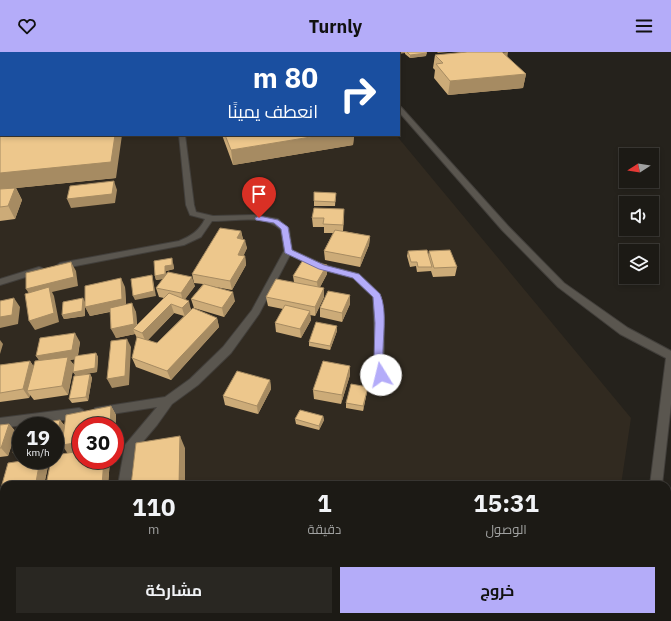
<!DOCTYPE html>
<html lang="ar">
<head>
<meta charset="utf-8">
<style>
  body { margin:0; font-family:"IBM Plex Sans",Cairo,sans-serif; background:#292722; color:#f1f3f6; direction:rtl; height:100vh; display:flex; flex-direction:column; font-size:15px; white-space:nowrap }
  * { box-sizing:border-box; margin:0 }
  p { font-size:13px; color:#a0a1a0 }
  .icon { flex:none; width:22px; height:22px; fill:none; stroke:currentColor; stroke-width:2; stroke-linecap:round; stroke-linejoin:round }
  .map { position:relative; flex:1; overflow:hidden; direction:ltr }
  .side { position:absolute; left:0px; top:429px; width:671px; height:140px; display:flex; flex-direction:column; background:#1c1a15; border-radius:12px 12px 0 0; box-shadow:0 2px 6px #0003,0 0 0 1px #3a3834; direction:rtl }
  .side>* { flex:none }
  .top-card { position:absolute; left:0px; top:0px; width:400px; height:84px; box-shadow:0 2px 6px #0003,0 0 0 1px #3a3834; direction:rtl; background:#1a4fa0; color:#fff; overflow:hidden }
  .needle { width:26px; rotate:258deg }
  .fabs { position:absolute; left:619px; top:96px; display:grid; gap:8px }
  .fabs a { display:grid; place-items:center; width:40px; height:40px; border-radius:0px; background:#1c1a15; box-shadow:0 2px 6px #0003,0 0 0 1px #3a3834; font-size:20px }
  .speed { position:absolute; left:12px; top:365px; display:flex; gap:8px; font-size:20px; font-weight:700; text-align:center }
  .speed>* { display:grid; place-content:center; width:52px; height:52px; border-radius:50%; background:#1c1a15; box-shadow:0 2px 6px #0003,0 0 0 1px #3a3834; line-height:1 }
  .speed small { font-size:10px; font-weight:400 }
  .speed .limit { border:6px solid #d22; background:#fff; color:#111 }
  .pin { position:absolute; display:grid; place-items:center; width:34px; height:34px; color:#fff; margin:-41px -17px; border-radius:50% 50% 50% 0; rotate:-45deg; box-shadow:0 0 4px #0007 }
  .pin .icon { rotate:45deg }
  .me { position:absolute; width:44px; margin:-22px; rotate:351deg; stroke-linejoin:round; filter:drop-shadow(0 0 3px #0008) }
  .turn { display:flex; align-items:center; gap:14px; height:84px; padding:0 16px; font-size:18px }
  .turn .icon { width:52px; height:52px; stroke-width:2.5 }
  .turn b { display:block; font-size:28px; line-height:34px }
  .eta { display:flex; justify-content:space-evenly; align-items:center; height:68px; text-align:center }
  .eta b { font-size:24px; font-weight:700; line-height:28px }
  .primary-button { display:flex; gap:8px; margin-top:auto; padding:8px 16px }
  .primary-button a { flex:1; height:46px; border-radius:0px; background:#b4acf9; color:#111; font-size:16px; font-weight:700; line-height:46px; text-align:center }
  .primary-button a+a { background:#292722; color:#f1f3f6 }
  header { display:flex; justify-content:space-between; align-items:center; height:52px; padding:0 16px; background:#b4acf9; color:#111; font-size:18px; font-weight:700 }
  .map>svg:first-child { display:block }
  .built { fill:#312a20; fill-rule:evenodd }
  .lines { fill:none; stroke-linecap:round; stroke-linejoin:round }
  .minor-casing { stroke:#423f3b; stroke-width:2 }
  .minor { fill:#5a564f; fill-rule:evenodd }
  .wall { fill:#ccab78; fill-rule:evenodd }
  .shaded-wall { fill:#a68b62 }
  .building { fill:#edc78c; stroke:#a68b62 }
  .route { fill:#b4acf9; stroke:#7570a2 }
</style>
</head>
<body>
<header><svg class="icon" aria-label="menu" viewBox="0 0 24 24"><path d="M4 6h16M4 12h16M4 18h16"/></svg>Turnly<svg class="icon" aria-label="heart" viewBox="0 0 24 24"><path d="M12 20l-8-8c-3-5 5-10 8-4 3-6 11-1 8 4z"/></svg></header>
<div class="map">
<svg width="671" height="569" viewBox="0 0 671 569">
  <rect width="100%" height="100%" fill="#25221c"/>
  <path class="built" d="M0 25 1 83H396L631 366 621 433H4V565H600L599 569H0ZM21 374H55V408H21ZM81 374H115V408H81Z"/>
  <g class="lines">
    <defs>
      <path id="minor" d="M346 0H352L353 1H347Z
        M0 19H1V23H0Z
        M399 54 401 55 508 174 564 231 628 276 671 299V352L662 433H650L666 306 620 282 558 235 502 178 399 60Z
        M179 83H185L194 153 196 160 213 164 254 163 278 167 289 177 292 198 325 213 359 222 380 242 384 264V303L386 323 385 326 381 327 377 326 376 323 373 245 353 226 319 217 290 203 259 262 231 301 198 333 172 352 157 373 135 399 130 433H118L125 393 157 355 99 364 95 362 93 359 95 356 165 345 190 327 223 295 252 258 284 199 281 178C264 161 234 170 212 169L201 185 184 193 60 217 57 216 56 214 60 211 179 189C191 184 199 179 205 167L190 163 186 153Z
        M39 215 42 216 43 218 42 220 0 233V227Z
        M79 356 83 358 85 361 83 364 79 366 0 376V366Z
        M667 453 671 454V466L667 465Z
        M4 536V550L0 551V537Z
        M635 565H649V569H635Z"/>
    </defs>
    <use href="#minor" class="minor-casing"/>
    <use href="#minor" class="minor"/>
  </g>
  <path class="wall" d="M0 0H122V1H1V10H0Z
    M367 0H426V4L410 6 405 2V1H367Z
    M435 3 507 5 526 22 523 36 448 43 434 26 435 18 433 16Z
    M0 33 116 126 16 136 22 148 15 167 0 169Z
    M222 83H354L353 93 233 113Z
    M336 141 335 154H314V149Z
    M312 166H344L343 179 370 184 369 193 360 215 325 208 324 199 333 181H324V175H313Z
    M241 179 243 187 247 196 243 204H245L246 213 232 238 210 234 235 249 224 265 194 256 191 247 203 232 194 231 192 222Z
    M408 199 428 204 429 199 457 215 455 224 433 225 431 219 417 220 416 214 410 215 407 204Z
    M173 211 174 217 166 219V222L195 234 185 247 191 257 217 266 219 275 171 328 136 315 132 306 137 286 135 282 116 286 110 260 90 264 85 254V264L64 267 62 263 85 250 125 235 126 252 136 260 137 273 164 246 159 245 156 236 163 227 156 228 155 224ZM174 261 184 264 157 291 148 288Z
    M327 213V222L320 235 324 245 315 264 310 263 311 268 301 286 276 280 275 271 283 257 268 254 266 245 294 230 293 224Z
    M350 243V252L342 270 320 265V256Z
    M337 274V279L330 298 309 294V290Z
    M80 290 78 304 96 301 98 305 97 320 84 322H90L92 326 88 349 72 351 69 347 76 324 73 320 75 307 70 308 74 313 68 343 34 348 30 343 29 346 0 350V313L30 309 34 315 39 308 36 304Z
    M350 323 341 352 314 347 313 338Z
    M270 328 271 337 258 362 225 353 223 344Z
    M368 335 363 359 346 356V351Z
    M111 354 116 363 115 380V374L81 408H110L108 433H46L68 401 63 387 55 389V374L20 409 60 368 65 374Z
    M323 364 324 368 319 378 296 372 295 367Z
    M9 372 16 380 8 404 0 405V373Z
    M28 408H43L48 414 44 433H4V438L1 436Z
    M4 457V530H0V458Z
    M671 479V528L667 526V482Z
    M373 565H380L379 567Z"/>
  <path class="shaded-wall" d="M60 0H88V1H60Z
    M373 0H405V1L399 2V1H373Z
    M438 0H448L437 1Z
    M508 0 507 7 498 1Z
    M427 1 426 4 410 6V3Z
    M0 3H1V10H0Z
    M526 22 523 36 448 43 450 29Z
    M115 83H122L116 126 16 136 22 148 15 167 0 138V121Z
    M323 83H354L353 93 233 113 231 98Z
    M114 129 117 138 115 151 71 156 67 147Z
    M241 179 243 188 237 186Z
    M370 184 369 193 360 215 361 206Z
    M245 188 247 196 240 212 238 203Z
    M245 204 246 213 232 238 230 229Z
    M172 206 173 211 174 217 166 219 167 226 156 228 155 224Z
    M71 210 76 219 78 234 52 240 54 244 59 270 35 278 29 269 32 246 26 237Z
    M327 213V222L318 239 317 230Z
    M152 223 153 228 156 244 135 248 133 244Z
    M192 225 195 234 183 250 181 241Z
    M121 226 125 235 126 256 90 264 85 255Z
    M324 236V245L315 264V255Z
    M233 240 235 249 224 265 222 256Z
    M350 243V252L342 270V261Z
    M14 246 20 255 18 272 0 276V265Z
    M83 246 85 250V264L64 267 62 263Z
    M189 249 191 258 185 265 182 256Z
    M132 251 136 260 137 279 134 272Z
    M171 252 174 261 146 290 142 281Z
    M310 259 311 268 301 286 300 277Z
    M217 266 219 275 171 328 167 319Z
    M134 272 137 279 133 277 135 282 116 286 111 277Z
    M337 274V279L330 298V294Z
    M75 281 80 290 77 307 70 308 74 313 68 343 62 334 42 312 36 304Z
    M127 287 131 295 129 333 112 336 107 327Z
    M0 288 3 292 0 302Z
    M96 301 98 305 97 320 76 324 73 320Z
    M30 309 36 318 27 339 30 343 29 346 23 337Z
    M350 314V323L341 352 342 343Z
    M90 322 92 326 88 349 86 345Z
    M270 328 271 337 258 362 257 354Z
    M368 335 367 339 363 359V354Z
    M111 354 116 363 115 380V374H110Z
    M323 364 324 368 319 378V374Z
    M60 368 66 376 64 387 55 389V379Z
    M9 372 16 380 8 404 1 396Z
    M180 384 185 396V433H179Z
    M81 390V399L68 402 62 393Z
    M21 399V408H23L20 409 13 401Z
    M40 408H43L48 414 44 433H39L36 430Z
    M104 408H110L108 433H102Z
    M20 565H30L29 569H19Z
    M78 565H86L85 569H77Z"/>
  <path class="building" d="M0 0H19V1H1V3H0Z
    M238 0H295L296 1H230Z
    M407 0H426L427 1 410 3Z
    M467 0H502L526 22 450 29 436 12 443 11 435 3Z
    M1 32V83H115L111 110 0 121V33Z
    M225 83H323L231 98Z
    M114 129 112 142 67 147 70 134Z
    M15 136 8 154 0 155V137Z
    M314 140 336 141 335 150 314 149Z
    M314 156 344 157 343 173 323 172 324 166H312Z
    M220 176 241 179 237 186 245 188 238 203 245 204 230 229 192 222Z
    M335 178 370 184 361 206 324 199Z
    M427 198 432 215H418L417 210H411L408 199Z
    M450 198 457 215 434 216 429 199Z
    M172 206V213L165 214V222L155 224 154 209Z
    M303 208 327 213 317 230 293 224Z
    M71 210 74 225 26 237V221Z
    M168 220 192 225 181 241 156 236Z
    M152 223 154 239 133 244 131 227Z
    M121 226 122 247 85 255V234Z
    M276 227 324 236 315 255 266 245Z
    M204 232 233 240 222 256 191 247Z
    M49 235 54 261 29 269 25 242Z
    M328 239 350 243 342 261 320 256Z
    M169 241 189 249 182 256 171 252 142 281 133 277Z
    M14 246 12 263 0 265V249Z
    M83 246 82 259 62 263 63 250Z
    M132 251 134 272 111 277 110 256Z
    M285 253 310 259 300 277 275 271Z
    M193 256 217 266 167 319 132 306 137 285 157 291Z
    M316 270 337 274 330 294 309 290Z
    M75 281 72 298 36 304 40 286Z
    M127 287 125 324 107 327 111 289Z
    M96 301 95 316 73 320 75 304Z
    M68 305 62 334 27 339 35 309Z
    M30 309 23 337 0 341V313Z
    M323 309 350 314 342 343 313 338Z
    M237 319 270 328 257 354 223 344Z
    M90 322 86 345 69 347 74 324Z
    M351 332 368 335 363 354 346 351Z
    M111 354 110 374H81V390L62 393 66 363Z
    M300 358 323 364 319 374 295 367Z
    M60 368 58 379H55V374H21V399L13 401 19 374Z
    M9 372 1 396H0V373Z
    M180 384 179 433H131L136 391Z
    M81 399V408H104L102 433H79V431L63 433H46L51 408H55V403Z
    M28 408H40L36 430 18 433H4V435L1 436 8 411Z
    M4 457V516L3 520H0V458Z
    M4 559V565H20L19 569H0V560Z
    M44 565H78L77 569H43Z"/>
  <path class="route" d="M259 164 278 168 288 175 292 198 324 213 359 222 380 242C388 258 382 289 383 307 384 313 387 320 385 325H378L374 307 375 271 373 245 353 226 319 217 285 201 281 177 274 171 256 168 255 166Z"/>
</svg>
<div class="fabs">
<a><svg class="needle" viewBox="-14 -14 28 28"><path d="M0-13l5 13h-10z" fill="#e53935"/><path d="M0 13l5-13h-10z" fill="#a0a1a0"/></svg></a>
<a><svg class="icon" aria-label="sound" viewBox="0 0 24 24"><path d="M4 9h4l5-4v14l-5-4H4zM17 9q2 3 0 6"/></svg></a>
<a><svg class="icon" aria-label="layers" viewBox="0 0 24 24"><path d="M12 4l9 5-9 5-9-5zM3 14l9 5 9-5"/></svg></a>
</div>
<div class="speed"><div>19<small>km/h</small></div><div class="limit">30</div></div>
<div class="pin" style="left:259px;top:166px;background:#d93025"><svg class="icon" aria-label="arrive" viewBox="0 0 24 24"><path d="M6 21V4h12l-3 4 3 4H6"/></svg></div>
<svg class="me" style="left:381px;top:323px" viewBox="-20 -20 40 40"><circle r="19" fill="#fff"/><path d="M0-13L10 11 0 6-10 11z" fill="#b4acf9"/></svg>
<div class="top-card">
<div class="turn"><svg class="icon" aria-label="right" viewBox="0 0 24 24"><path d="M7 20v-9h11M14 6l5 5-5 5"/></svg><div><b>80 m</b>انعطف يمينًا</div></div>
</div>
<section class="side">
<div class="eta">
<div><b>15:31</b><p>الوصول</p></div>
<div><b>1</b><p>دقيقة</p></div>
<div><b>110</b><p>m</p></div>
</div>
<div class="primary-button"><a>خروج</a><a>مشاركة</a></div>
</section>
</div>
</body>
</html>
